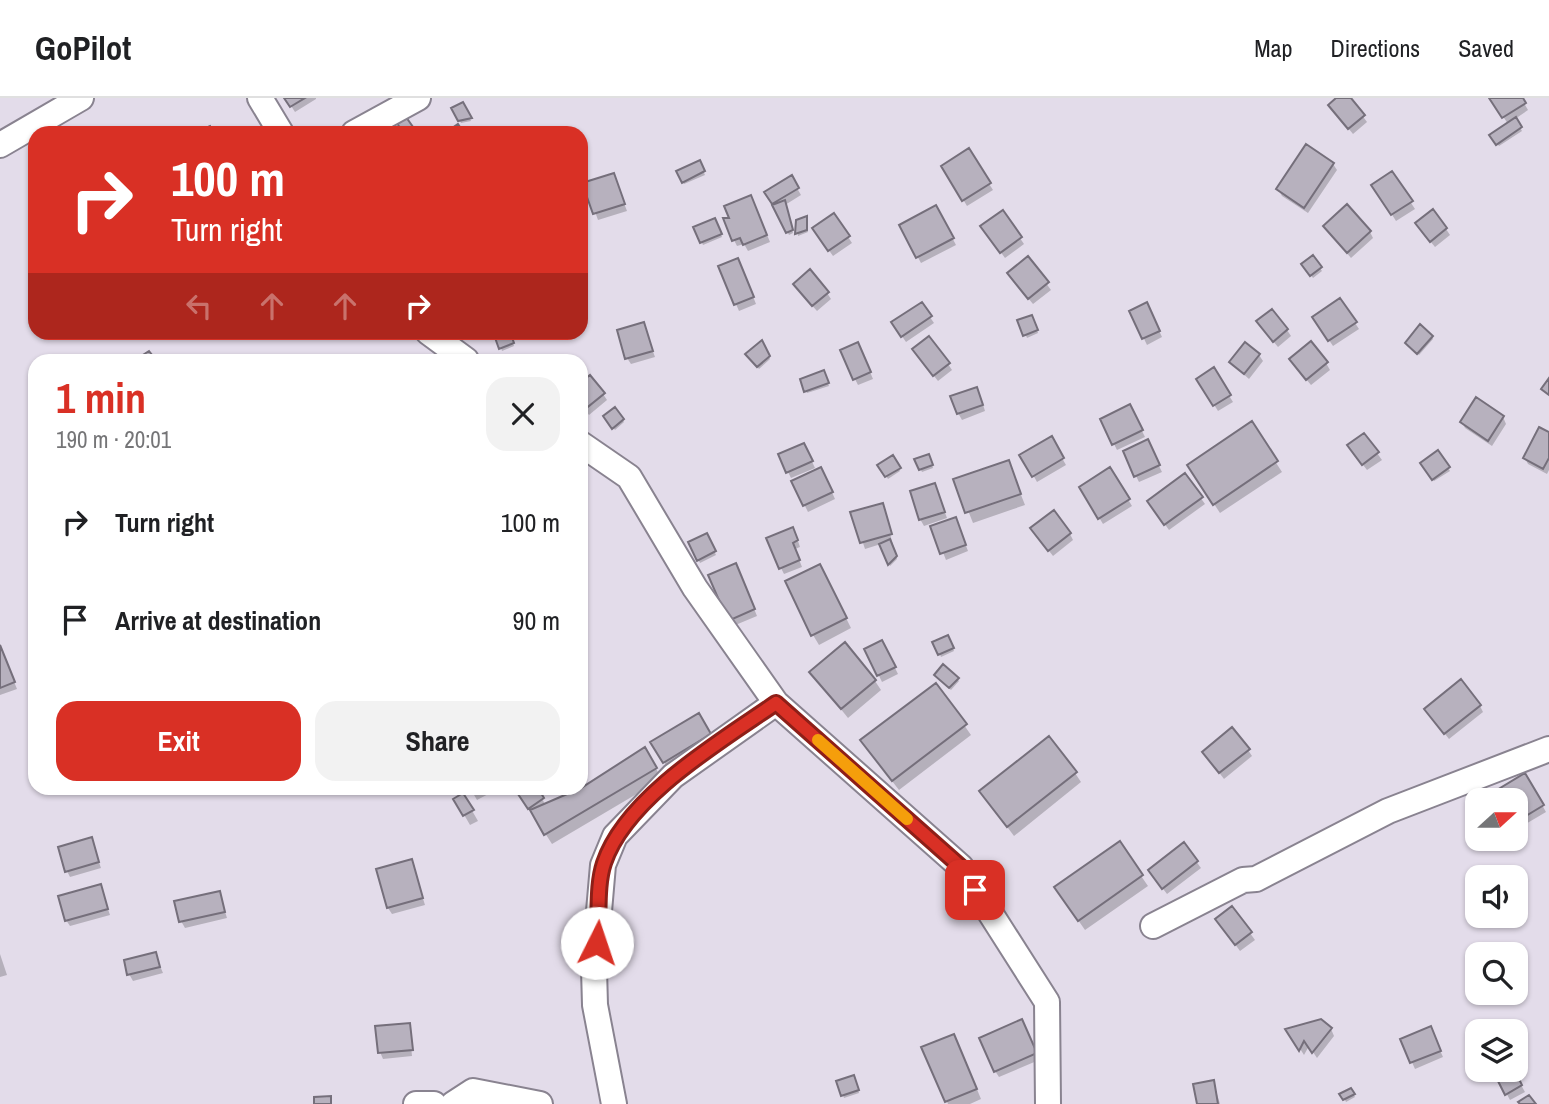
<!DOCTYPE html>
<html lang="en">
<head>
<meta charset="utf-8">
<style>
  body { margin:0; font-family:"Archivo Narrow",sans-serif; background:#f2f2f2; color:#202124; height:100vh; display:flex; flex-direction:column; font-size:26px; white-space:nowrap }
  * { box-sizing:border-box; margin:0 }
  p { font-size:23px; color:#757577 }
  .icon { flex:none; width:38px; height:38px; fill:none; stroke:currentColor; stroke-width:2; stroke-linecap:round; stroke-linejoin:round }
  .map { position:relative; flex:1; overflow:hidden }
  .drawer { position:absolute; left:28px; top:256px; width:560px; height:441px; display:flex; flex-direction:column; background:#fff; border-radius:21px; box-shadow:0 2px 5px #0004 }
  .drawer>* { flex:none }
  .hud { position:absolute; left:28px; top:28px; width:560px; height:214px; border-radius:21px; box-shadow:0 2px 5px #0004; background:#d93025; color:#fff; overflow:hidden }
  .needle { width:46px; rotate:69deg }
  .controls { position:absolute; left:1465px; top:690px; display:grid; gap:14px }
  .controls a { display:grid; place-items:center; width:63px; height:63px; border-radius:14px; background:#fff; box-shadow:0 2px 5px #0004; font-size:35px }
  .pin { position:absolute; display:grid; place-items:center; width:60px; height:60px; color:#fff; margin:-30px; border-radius:14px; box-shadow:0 4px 10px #0006 }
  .me { position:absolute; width:77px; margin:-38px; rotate:4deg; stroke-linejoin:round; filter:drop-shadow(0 0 5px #0008) }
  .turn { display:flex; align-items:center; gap:24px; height:147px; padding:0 28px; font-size:32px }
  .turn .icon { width:91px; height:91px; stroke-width:2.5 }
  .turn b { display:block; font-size:49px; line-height:60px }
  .lanes { display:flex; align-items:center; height:66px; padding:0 28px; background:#0003; justify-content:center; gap:35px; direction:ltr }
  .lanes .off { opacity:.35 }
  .round { display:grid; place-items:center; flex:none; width:74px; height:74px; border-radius:21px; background:#f2f2f2 }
  .overview { display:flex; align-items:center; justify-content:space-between; height:119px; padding:0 28px }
  h1 { font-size:42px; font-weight:700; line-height:52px; color:#d93025 }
  .primary-button { display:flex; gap:14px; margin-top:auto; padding:14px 28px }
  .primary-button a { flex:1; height:80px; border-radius:21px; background:#d93025; color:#fff; font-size:28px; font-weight:700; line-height:80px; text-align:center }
  .primary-button a+a { background:#f2f2f2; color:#202124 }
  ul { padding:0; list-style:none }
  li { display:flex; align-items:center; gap:21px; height:98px; padding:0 28px }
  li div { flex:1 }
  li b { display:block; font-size:26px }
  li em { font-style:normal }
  header { display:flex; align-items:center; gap:42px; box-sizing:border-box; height:98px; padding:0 35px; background:#fff; border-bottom:2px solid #e0e0e0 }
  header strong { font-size:33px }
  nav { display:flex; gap:38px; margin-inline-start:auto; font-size:24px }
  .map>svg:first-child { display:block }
  .shadow { fill:#0003 }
  .building { fill:#b7b1be; stroke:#756f7b; stroke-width:2 }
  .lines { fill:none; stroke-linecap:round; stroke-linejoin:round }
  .street-casing { stroke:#898390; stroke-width:28 }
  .street { stroke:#fff; stroke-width:24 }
  .route-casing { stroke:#8d1f18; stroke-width:18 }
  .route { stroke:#d93025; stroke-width:12 }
  .slow { stroke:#f59e0b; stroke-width:12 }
</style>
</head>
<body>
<header>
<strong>GoPilot</strong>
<nav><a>Map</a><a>Directions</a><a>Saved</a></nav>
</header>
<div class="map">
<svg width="1549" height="1006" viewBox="0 0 1549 1006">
  <rect width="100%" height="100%" fill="#e3dcea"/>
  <path class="shadow" d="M286 0H316V1L295 14Z
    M1338 0H1349L1367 24 1353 36 1334 13Z
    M1491 0H1521L1528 12 1515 21 1522 33 1499 48 1491 37 1508 26Z
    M463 6 471 23 461 25 454 11Z
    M968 53 993 92 967 108 943 68Z
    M699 64 705 77 684 86 678 74Z
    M1333 66 1337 72 1308 115 1282 98 1278 91Z
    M1392 76 1415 111 1396 123 1374 88Z
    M613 77 627 113 598 122 585 86Z
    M791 80 801 97 785 107 793 135 789 137 767 94Z
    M754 105 770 144 748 153 744 146 737 148 734 142 731 122Z
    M936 109 956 147 921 165 901 128Z
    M1002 114 1024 146 1005 160 986 134Z
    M834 118 852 145 833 158 818 137Z
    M806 120 808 134 798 138V124Z
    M714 122 722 139 703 147 695 130Z
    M1325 129 1370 134 1373 140 1351 160Z
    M1446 131 1450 137 1435 149 1421 132Z
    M1312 159 1322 173 1313 180 1303 166Z
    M1028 161 1051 192 1033 206 1013 182Z
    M741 168 756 206 739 213 720 169Z
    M799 193 827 195 831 201 817 213Z
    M921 206 934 225 906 244 897 231Z
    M1150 213 1162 239 1147 247 1131 214Z
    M1033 221 1038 235 1027 240 1020 223Z
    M1355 225 1359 231 1333 248 1318 226Z
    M643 226 655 259 631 266 627 260Z
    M1262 230 1287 232 1291 238 1278 249Z
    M509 234 514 248 502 253 501 250Z
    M1432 239 1433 241 1419 257 1408 247Z
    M762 245 770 261 759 271 749 259Z
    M861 253 873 281 858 287 855 281Z
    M1259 257 1263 263 1249 281 1231 265Z
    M918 258 948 266 952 272 938 283Z
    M1326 265 1330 272 1311 287 1295 268Z
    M1213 272 1233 304 1218 313 1198 281Z
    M825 277 829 288 807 295 806 293Z
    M581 286 603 296 607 302 589 317 581 307Z
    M980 297 985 313 962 322 958 315Z
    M615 311 624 324 615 332 605 318Z
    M1133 315 1145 339 1117 352 1114 346Z
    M1503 319 1506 326 1492 348 1465 330 1462 324Z
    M1251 326 1282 374 1220 415 1195 377Z
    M1549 336V372L1547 376 1528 366 1525 360Z
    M1364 337 1382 362 1367 372 1353 354Z
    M1051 341 1066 367 1037 384 1022 357Z
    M1150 350 1162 374 1139 384 1136 378Z
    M807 353 815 370 791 380 788 374Z
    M1437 354 1450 373 1434 383 1422 365Z
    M892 360 900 373 888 381 880 368Z
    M930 360 933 370 922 374 916 362Z
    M1008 364 1025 407 973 425 956 382Z
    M1110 372 1132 408 1103 426 1081 390Z
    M824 377 835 401 808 414 793 384Z
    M1185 378 1205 406 1169 432 1153 410Z
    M935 387 947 420 924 428 920 421Z
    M882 407 897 461 890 468 881 446 865 451 853 415Z
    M958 427 968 453 946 462 933 429Z
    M1036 436H1070L1073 442 1053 458Z
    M706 437 716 457 700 465 690 445Z
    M796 437 800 449 795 451 802 469 784 476 781 470Z
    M739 474 757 518 733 528 729 522Z
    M825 478 851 530 819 547 813 537Z
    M948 539 954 553 941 559 935 545Z
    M0 549 17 591 0 597Z
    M885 550 898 576 882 584 866 551Z
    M812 575 875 583 881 592 848 620Z
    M937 579 957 581 959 583 951 592Z
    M936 587 971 637 899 692 868 652Z
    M1480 608 1483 614 1449 641 1430 617Z
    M698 618 716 647 670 674 653 645Z
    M645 652 662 681 552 746 516 690H536L545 706 549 703 551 707Z
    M1248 652 1252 658 1224 681 1208 660Z
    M1075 675 1081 684 1014 738 981 694Z
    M1525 677 1546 714 1517 731 1516 702Z
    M470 690H492L494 693 477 702Z
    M463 697 478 723 470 727 455 701Z
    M91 741 101 770 70 779 67 773Z
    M1119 746 1148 788 1085 832 1062 799Z
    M1184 747 1201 770 1167 796 1154 779Z
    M411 763 425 807 392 816 388 810Z
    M100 788 110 817 70 828 66 822Z
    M219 795 227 820 185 830 181 823Z
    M1232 810 1255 842 1240 853 1221 827Z
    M0 856 7 877 0 879Z
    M155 856 163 875 133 883 129 876Z
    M1021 923 1039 962 999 979 995 973Z
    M409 927 412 958 383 961 380 954Z
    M1331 931 1334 938 1317 960 1309 948 1304 957 1288 932Z
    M1433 937 1443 959 1415 971 1402 942Z
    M959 948 981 1001 970 1006H948L924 950Z
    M1512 971 1525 994 1510 1002 1495 974Z
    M855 982 859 995 844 1000 843 997Z
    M1213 983 1220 1006H1199Z
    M1351 992 1355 999 1346 1004 1342 996Z"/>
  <path class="building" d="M284 0H305L290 9Z
    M1336 0H1351L1365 17 1348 31 1328 7Z
    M1489 0H1523L1526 5 1502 20Z
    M463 4 472 20 458 23 451 10Z
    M406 19 413 29 403 35 397 25Z
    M1516 19 1522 29 1496 47 1489 37Z
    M458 26 464 35H445Z
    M210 28 213 35H194Z
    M1306 46 1334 65 1304 110 1276 91Z
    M969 50 991 85 962 103 941 68Z
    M700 62 705 73 682 85 676 73Z
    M1392 73 1413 103 1391 117 1371 87Z
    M614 75 625 106 593 116 582 85Z
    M792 77 799 90 772 106 764 94Z
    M751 97 767 137 743 147 740 140 732 143 723 120H729L724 108Z
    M785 102 793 132 786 135 772 107Z
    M1347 106 1371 133 1347 155 1323 128Z
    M936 107 954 140 916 160 899 127Z
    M1433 111 1447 130 1430 144 1415 125Z
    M1003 112 1022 139 1000 155 980 128Z
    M834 115 850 138 828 153 812 130Z
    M807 118V132L795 136 796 122Z
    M715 120 722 136 700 145 693 129Z
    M1313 157 1322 169 1310 178 1301 166Z
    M1028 158 1049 184 1028 201 1007 175Z
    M738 160 754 199 734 207 718 168Z
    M810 171 829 194 812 208 793 186Z
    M1340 200 1357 224 1328 243 1312 219Z
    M922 204 932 218 901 239 891 224Z
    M1147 204 1160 233 1142 241 1129 213Z
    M1272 211 1288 231 1273 244 1256 223Z
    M1032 217 1038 232 1023 238 1017 222Z
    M644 224 653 253 625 261 617 232Z
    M1420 226 1433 238 1417 256 1405 245Z
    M493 234H510L514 245 499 251Z
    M929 238 950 265 933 278 912 251Z
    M762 242 770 258 757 269 745 256Z
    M1311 243 1328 264 1306 282 1289 261Z
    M858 244 871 274 853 282 840 252Z
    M1245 244 1260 256 1244 276 1229 264Z
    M149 253 156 262H135Z
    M1214 269 1231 297 1213 308 1196 281Z
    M824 272 829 285 804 294 800 281Z
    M590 277 605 295 584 312 581 308V284Z
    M1549 280V297L1541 291Z
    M977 289 983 307 957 316 950 298Z
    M1476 299 1504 318 1488 343 1460 324Z
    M1130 306 1143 332 1112 347 1100 321Z
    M615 309 624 321 612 331 603 318Z
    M1252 323 1278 363 1213 407 1187 367Z
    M1539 329 1549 334V360L1543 371 1523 360Z
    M1364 335 1379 354 1362 367 1347 347Z
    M1052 338 1064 360 1032 379 1019 357Z
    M1148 341 1160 367 1134 379 1123 353Z
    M804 345 813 363 786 375 778 356Z
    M1438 352 1450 369 1432 382 1420 365Z
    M929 356 933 367 919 372 914 361Z
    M893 357 901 370 885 379 877 367Z
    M1009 362 1021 396 965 415 953 381Z
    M821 369 833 394 803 408 791 383Z
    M1110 369 1130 401 1098 421 1079 389Z
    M1185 375 1203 399 1164 427 1147 403Z
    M935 385 945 414 919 422 910 393Z
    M883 405 892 436 860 445 850 414Z
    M1054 412 1071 435 1048 453 1030 430Z
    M956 419 966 447 940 456 930 428Z
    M793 429 798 442 793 445 800 462 779 471 766 440Z
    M707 435 716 453 697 463 688 444Z
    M890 441 897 458 888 467 879 446Z
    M736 465 755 511 728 523 708 477Z
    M820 466 847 520 811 538 785 483Z
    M948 537 954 550 938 557 932 544Z
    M882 542 896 569 877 578 864 551Z
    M845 544 876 582 841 611 809 574Z
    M0 547 15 584 0 590Z
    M943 566 959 580 949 590 934 577Z
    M1461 581 1481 607 1444 636 1424 611Z
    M936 585 967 626 892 683 860 642Z
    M699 615 711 636 663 665 650 644Z
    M1232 629 1250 651 1219 675 1202 654Z
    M1049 638 1077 674 1007 729 979 693Z
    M645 649 657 670 544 737 530 712 581 690Z
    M1525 675 1544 707 1516 724V702H1497L1492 695Z
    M514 690H538L544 700 528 711Z
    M463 695 474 712 463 718 453 701Z
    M92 739 99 764 65 774 58 749Z
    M1120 743 1143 777 1078 823 1054 789Z
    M1184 744 1198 763 1162 791 1148 772Z
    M412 761 423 800 387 810 376 771Z
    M101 786 108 811 65 823 58 798Z
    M220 793 225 814 179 824 174 803Z
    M1232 808 1252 834 1235 847 1215 821Z
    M156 854 160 869 127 877 124 862Z
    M1022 921 1037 955 994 974 979 940Z
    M1321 921 1332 930 1312 955 1304 943 1299 953 1285 931Z
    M410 925 413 952 378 955 375 928Z
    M1431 928 1441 953 1410 965 1400 941Z
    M954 936 977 991 945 1004 921 949Z
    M1496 971H1514L1522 987 1505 997 1493 973Z
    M854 977 859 992 841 998 836 983Z
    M1214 982 1218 1006H1197L1193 986Z
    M1351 990 1355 996 1343 1002 1339 996Z
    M1529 997 1536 1006H1520L1518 1004Z
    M331 998V1006H314V999Z"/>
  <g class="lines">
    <defs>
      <path id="street" d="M260 0 281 35
        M354 35 418 0
        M0 47 81 0
        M428 234 466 262
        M581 346 629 379 695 490 776 605 961 769 1047 904 1048 1006
        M1153 828 1243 782 1256 781 1388 713 1549 651
        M416 1006H434
        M453 1006 473 993 540 1006
        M614 1006 595 907 594 871 603 767 615 738 673 678 776 605"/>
    </defs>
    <use href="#street" class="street-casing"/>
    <use href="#street" class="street"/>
  </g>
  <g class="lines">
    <defs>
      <path id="route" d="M597 845C600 819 596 789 604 765 626 699 721 643 776 605L961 769 975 792"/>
    </defs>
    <use href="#route" class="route-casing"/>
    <use href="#route" class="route"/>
    <path class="slow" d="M818 642 907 721"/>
  </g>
</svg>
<div class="controls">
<a><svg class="needle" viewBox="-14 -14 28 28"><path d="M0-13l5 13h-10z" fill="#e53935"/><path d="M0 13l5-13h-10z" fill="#757577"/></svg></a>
<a><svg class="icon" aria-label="sound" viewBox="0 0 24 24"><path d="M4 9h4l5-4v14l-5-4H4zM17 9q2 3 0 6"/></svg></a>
<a><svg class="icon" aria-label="search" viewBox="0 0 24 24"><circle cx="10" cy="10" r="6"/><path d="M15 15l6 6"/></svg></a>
<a><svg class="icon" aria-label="layers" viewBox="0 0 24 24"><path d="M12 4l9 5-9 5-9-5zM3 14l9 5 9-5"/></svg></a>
</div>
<div class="pin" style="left:975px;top:792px;background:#d93025"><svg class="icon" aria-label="arrive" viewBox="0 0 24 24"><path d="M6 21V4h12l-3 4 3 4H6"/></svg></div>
<svg class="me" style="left:597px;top:845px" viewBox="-20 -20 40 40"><circle r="19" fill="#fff"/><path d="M0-13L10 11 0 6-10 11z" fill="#d93025"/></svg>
<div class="hud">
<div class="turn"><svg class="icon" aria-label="right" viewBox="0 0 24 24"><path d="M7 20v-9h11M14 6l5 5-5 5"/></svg><div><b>100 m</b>Turn right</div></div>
<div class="lanes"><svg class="icon off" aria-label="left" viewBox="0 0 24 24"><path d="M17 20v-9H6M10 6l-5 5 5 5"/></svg><svg class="icon off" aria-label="ahead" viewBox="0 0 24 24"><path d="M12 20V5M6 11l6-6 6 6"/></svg><svg class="icon off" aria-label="ahead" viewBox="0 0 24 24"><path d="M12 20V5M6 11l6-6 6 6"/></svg><svg class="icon" aria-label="right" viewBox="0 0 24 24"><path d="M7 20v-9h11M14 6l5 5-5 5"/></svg></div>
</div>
<section class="drawer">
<div class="overview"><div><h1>1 min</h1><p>190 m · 20:01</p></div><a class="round"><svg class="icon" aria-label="close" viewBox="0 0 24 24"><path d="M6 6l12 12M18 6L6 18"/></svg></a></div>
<ul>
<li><svg class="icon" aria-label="right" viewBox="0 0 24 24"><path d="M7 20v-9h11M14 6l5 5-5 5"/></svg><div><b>Turn right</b></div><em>100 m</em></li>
<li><svg class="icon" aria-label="arrive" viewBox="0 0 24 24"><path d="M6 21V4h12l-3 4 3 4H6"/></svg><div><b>Arrive at destination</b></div><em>90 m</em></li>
</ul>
<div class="primary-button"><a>Exit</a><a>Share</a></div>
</section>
</div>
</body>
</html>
